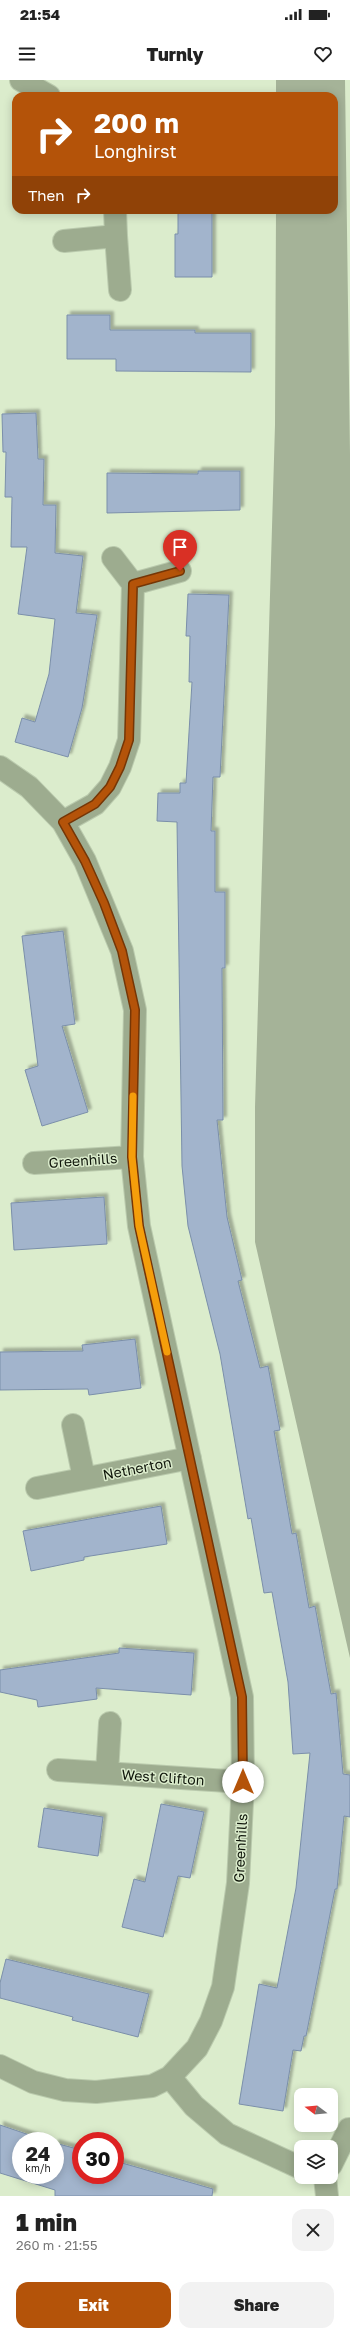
<!DOCTYPE html>
<html lang="en">
<head>
<meta charset="utf-8">
<style>
  body { margin:0; font-family:"Golos Text",sans-serif; background:#f2f2f2; color:#222; height:100vh; display:flex; flex-direction:column; font-size:15px; white-space:nowrap }
  * { box-sizing:border-box; margin:0 }
  p { font-size:13px; color:#767676 }
  .icon { flex:none; width:22px; height:22px; fill:none; stroke:currentColor; stroke-width:2; stroke-linecap:round; stroke-linejoin:round }
  .map { position:relative; height:2116px; overflow:hidden }
  .sheet { display:flex; flex-direction:column; background:#fff; flex:1 }
  .sheet>* { flex:none }
  .guide { position:absolute; left:12px; top:12px; width:326px; height:122px; border-radius:12px; box-shadow:0 2px 10px #0003; background:#b45309; color:#fff; overflow:hidden }
  .needle { width:26px; rotate:286deg }
  .buttons { position:absolute; left:294px; top:2008px; display:grid; gap:8px }
  .buttons a { display:grid; place-items:center; width:44px; height:44px; border-radius:8px; background:#fff; box-shadow:0 2px 10px #0003; font-size:20px }
  .speed { position:absolute; left:12px; top:2052px; display:flex; gap:8px; font-size:20px; font-weight:700; text-align:center }
  .speed>* { display:grid; place-content:center; width:52px; height:52px; border-radius:50%; background:#fff; box-shadow:0 2px 10px #0003; line-height:1 }
  .speed small { font-size:10px; font-weight:400 }
  .speed .limit { border:6px solid #d22; background:#fff; color:#111 }
  .pin { position:absolute; display:grid; place-items:center; width:34px; height:34px; color:#fff; margin:-41px -17px; border-radius:50% 50% 50% 0; rotate:-45deg; box-shadow:0 0 4px #0007 }
  .pin .icon { rotate:45deg }
  .me { position:absolute; width:44px; margin:-22px; rotate:0deg; stroke-linejoin:round; filter:drop-shadow(0 0 3px #0008) }
  .turn { display:flex; align-items:center; gap:14px; height:84px; padding:0 16px; font-size:18px }
  .turn .icon { width:52px; height:52px; stroke-width:2.5 }
  .turn b { display:block; font-size:28px; line-height:34px }
  .then { display:flex; align-items:center; height:38px; padding:0 16px; background:#0003; gap:8px; font-size:15px }
  .round { display:grid; place-items:center; flex:none; width:42px; height:42px; border-radius:12px; background:#f2f2f2 }
  .headline { display:flex; align-items:center; justify-content:space-between; height:68px; padding:0 16px }
  h1 { font-size:24px; font-weight:800; line-height:30px }
  .button { display:flex; gap:8px; margin-top:auto; padding:8px 16px }
  .button a { flex:1; height:46px; border-radius:12px; background:#b45309; color:#fff; font-size:16px; font-weight:800; line-height:46px; text-align:center }
  .button a+a { background:#f2f2f2; color:#222 }
  .status { display:flex; justify-content:space-between; align-items:center; height:28px; padding:0 20px; background:#fff; direction:ltr }
  .status svg { height:11px; fill:currentColor }
  header { display:flex; justify-content:space-between; align-items:center; height:52px; padding:0 16px; background:#fff; font-size:18px; font-weight:800 }
  .map>svg:first-child { display:block }
  .forest { fill:#a5b398 }
  .building { fill:#a2b4cc; stroke:#7b8faa; filter:url(#shadow) }
  .lines { fill:none; stroke-linecap:round; stroke-linejoin:round }
  .minor-casing { stroke:#bacaad; stroke-width:24 }
  .minor { stroke:#9dac8f; stroke-width:22 }
  .route-casing { stroke:#753606; stroke-width:10 }
  .route { stroke:#b45309; stroke-width:7 }
  .slow { stroke:#f59e0b; stroke-width:7 }
  .labels { text-anchor:middle; dominant-baseline:central; stroke-width:3; stroke-linejoin:round; paint-order:stroke }
  .street-label { font-size:14px; fill:#0f150a; stroke:#dbeccc }
</style>
</head>
<body>
<div class="status"><b>21:54</b><svg viewBox="0 0 49 12"><path d="M0 12V9h3v3zM5 12V6h3v6zM10 12V3h3v9zM15 12V0h3v12zM26 1h20v11H26zM47 4h2v5h-2z"/></svg></div>
<header><svg class="icon" aria-label="menu" viewBox="0 0 24 24"><path d="M4 6h16M4 12h16M4 18h16"/></svg>Turnly<svg class="icon" aria-label="heart" viewBox="0 0 24 24"><path d="M12 20l-8-8c-3-5 5-10 8-4 3-6 11-1 8 4z"/></svg></header>
<div class="map">
<svg width="350" height="2116" viewBox="0 0 350 2116">
  <defs>
    <filter id="shadow"><feDropShadow dx="3.5" dy="-3.5" stdDeviation="1" flood-color="#0004"/></filter>
  </defs>
  <rect width="100%" height="100%" fill="#dbeccc"/>
  <path class="forest" d="M276 0H345L350 374V1578L255 1162V1027L275 345 276 130H334V16H276Z"/>
  <path class="building" d="M178 130H212V197H175V154H178Z
    M67 235H110V250H195V253H251V292L116 291V279H67Z
    M36 333 38 379H44L43 425H56L55 473 83 476 76 533 97 535 82 628 68 677 15 662 22 638 35 642 49 594 55 539 18 534 27 467H11L12 417H5L6 372H3L2 334Z
    M198 391H240V430L107 433V393L198 394Z
    M188 514 229 515 220 697H213L211 751H215V812H225V888H222L223 1040H217L227 1137 242 1200 238 1201 260 1288 268 1286 280 1350 274 1351 292 1454 296 1453 309 1528 315 1526 331 1614 336 1613 343 1694 350 1695V1737L344 1736 337 1809H335L306 1956H304L301 1971 293 1970 283 2031 239 2024 259 1904 277 1908 296 1808 310 1673 293 1674 288 1602 272 1512 264 1513 251 1438 248 1439 220 1274 188 1146 182 1086 177 742 157 741 158 713H180V703H186L192 602H189L190 556H186Z
    M63 851 75 944 62 946 88 1032 42 1046 25 990 38 986 22 856Z
    M104 1117 107 1164 14 1170 11 1123Z
    M135 1259 141 1308 89 1315 88 1309 0 1310V1272L83 1271 82 1265Z
    M161 1426 167 1464 84 1477V1480L31 1491 23 1451Z
    M119 1568 194 1573 191 1615 96 1608 97 1619 38 1627 37 1620 0 1612V1590L119 1573Z
    M161 1724 204 1732 190 1798 178 1796 163 1857 122 1847 134 1799 145 1802Z
    M44 1728 103 1737 98 1776 38 1767Z
    M6 1879 149 1914 138 1957 72 1940 73 1937 0 1918V1903Z
    M0 2045 47 2061H21V2095H55V2063L81 2070V2095H115V2081L213 2109 212 2116H55V2110L0 2093Z"/>
  <g class="lines">
    <defs>
      <path id="minor" d="M21 0 49 16
        M115 130 116 156
        M64 161 116 156 120 210
        M113 478 133 504 180 491
        M0 687 29 707 63 742 85 781 122 871 135 930 132 1077 139 1146 242 1617 243 1702 238 1803 223 1907 211 1941 197 1968 170 1997 152 2006 96 2012 65 2010 33 2002 0 1986
        M63 742 95 724 110 707 120 687 129 660 133 504
        M34 1083 132 1077
        M73 1345 84 1398
        M37 1408 190 1378
        M58 1690 243 1702
        M107 1693 110 1643
        M170 1997 194 2026 227 2054 301 2088
        M331 2085 349 2049
        M325 2097 327 2116"/>
    </defs>
    <use href="#minor" class="minor-casing"/>
    <use href="#minor" class="minor"/>
  </g>
  <g class="lines">
    <defs>
      <path id="route" d="M180 491 133 504 129 660 120 687 110 707 95 724 63 742 85 781 104 823 122 871 135 930 132 1077 139 1146 242 1617 243 1702"/>
    </defs>
    <use href="#route" class="route-casing"/>
    <use href="#route" class="route"/>
    <path class="slow" d="M133 1016 132 1077 139 1146 167 1272"/>
  </g>
  <g class="labels">
    <g class="street-label">
      <text transform="translate(83 1080) rotate(-4)">Greenhills</text>
      <text transform="translate(137 1388) rotate(-11)">Netherton</text>
      <text transform="translate(163 1697) rotate(4)">West Clifton</text>
      <text transform="translate(240 1768) rotate(-87)">Greenhills</text>
    </g>
  </g>
</svg>
<div class="buttons">
<a><svg class="needle" viewBox="-14 -14 28 28"><path d="M0-13l5 13h-10z" fill="#e53935"/><path d="M0 13l5-13h-10z" fill="#767676"/></svg></a>
<a><svg class="icon" aria-label="layers" viewBox="0 0 24 24"><path d="M12 4l9 5-9 5-9-5zM3 14l9 5 9-5"/></svg></a>
</div>
<div class="speed"><div>24<small>km/h</small></div><div class="limit">30</div></div>
<div class="pin" style="left:180px;top:491px;background:#d93025"><svg class="icon" aria-label="arrive" viewBox="0 0 24 24"><path d="M6 21V4h12l-3 4 3 4H6"/></svg></div>
<svg class="me" style="left:243px;top:1702px" viewBox="-20 -20 40 40"><circle r="19" fill="#fff"/><path d="M0-13L10 11 0 6-10 11z" fill="#b45309"/></svg>
<div class="guide">
<div class="turn"><svg class="icon" aria-label="right" viewBox="0 0 24 24"><path d="M7 20v-9h11M14 6l5 5-5 5"/></svg><div><b>200 m</b>Longhirst</div></div>
<div class="then">Then<svg class="icon" aria-label="right" viewBox="0 0 24 24"><path d="M7 20v-9h11M14 6l5 5-5 5"/></svg></div>
</div>
</div>
<section class="sheet">
<div class="headline"><div><h1>1 min</h1><p>260 m · 21:55</p></div><a class="round"><svg class="icon" aria-label="close" viewBox="0 0 24 24"><path d="M6 6l12 12M18 6L6 18"/></svg></a></div>
<div class="button"><a>Exit</a><a>Share</a></div>
</section>
</body>
</html>
